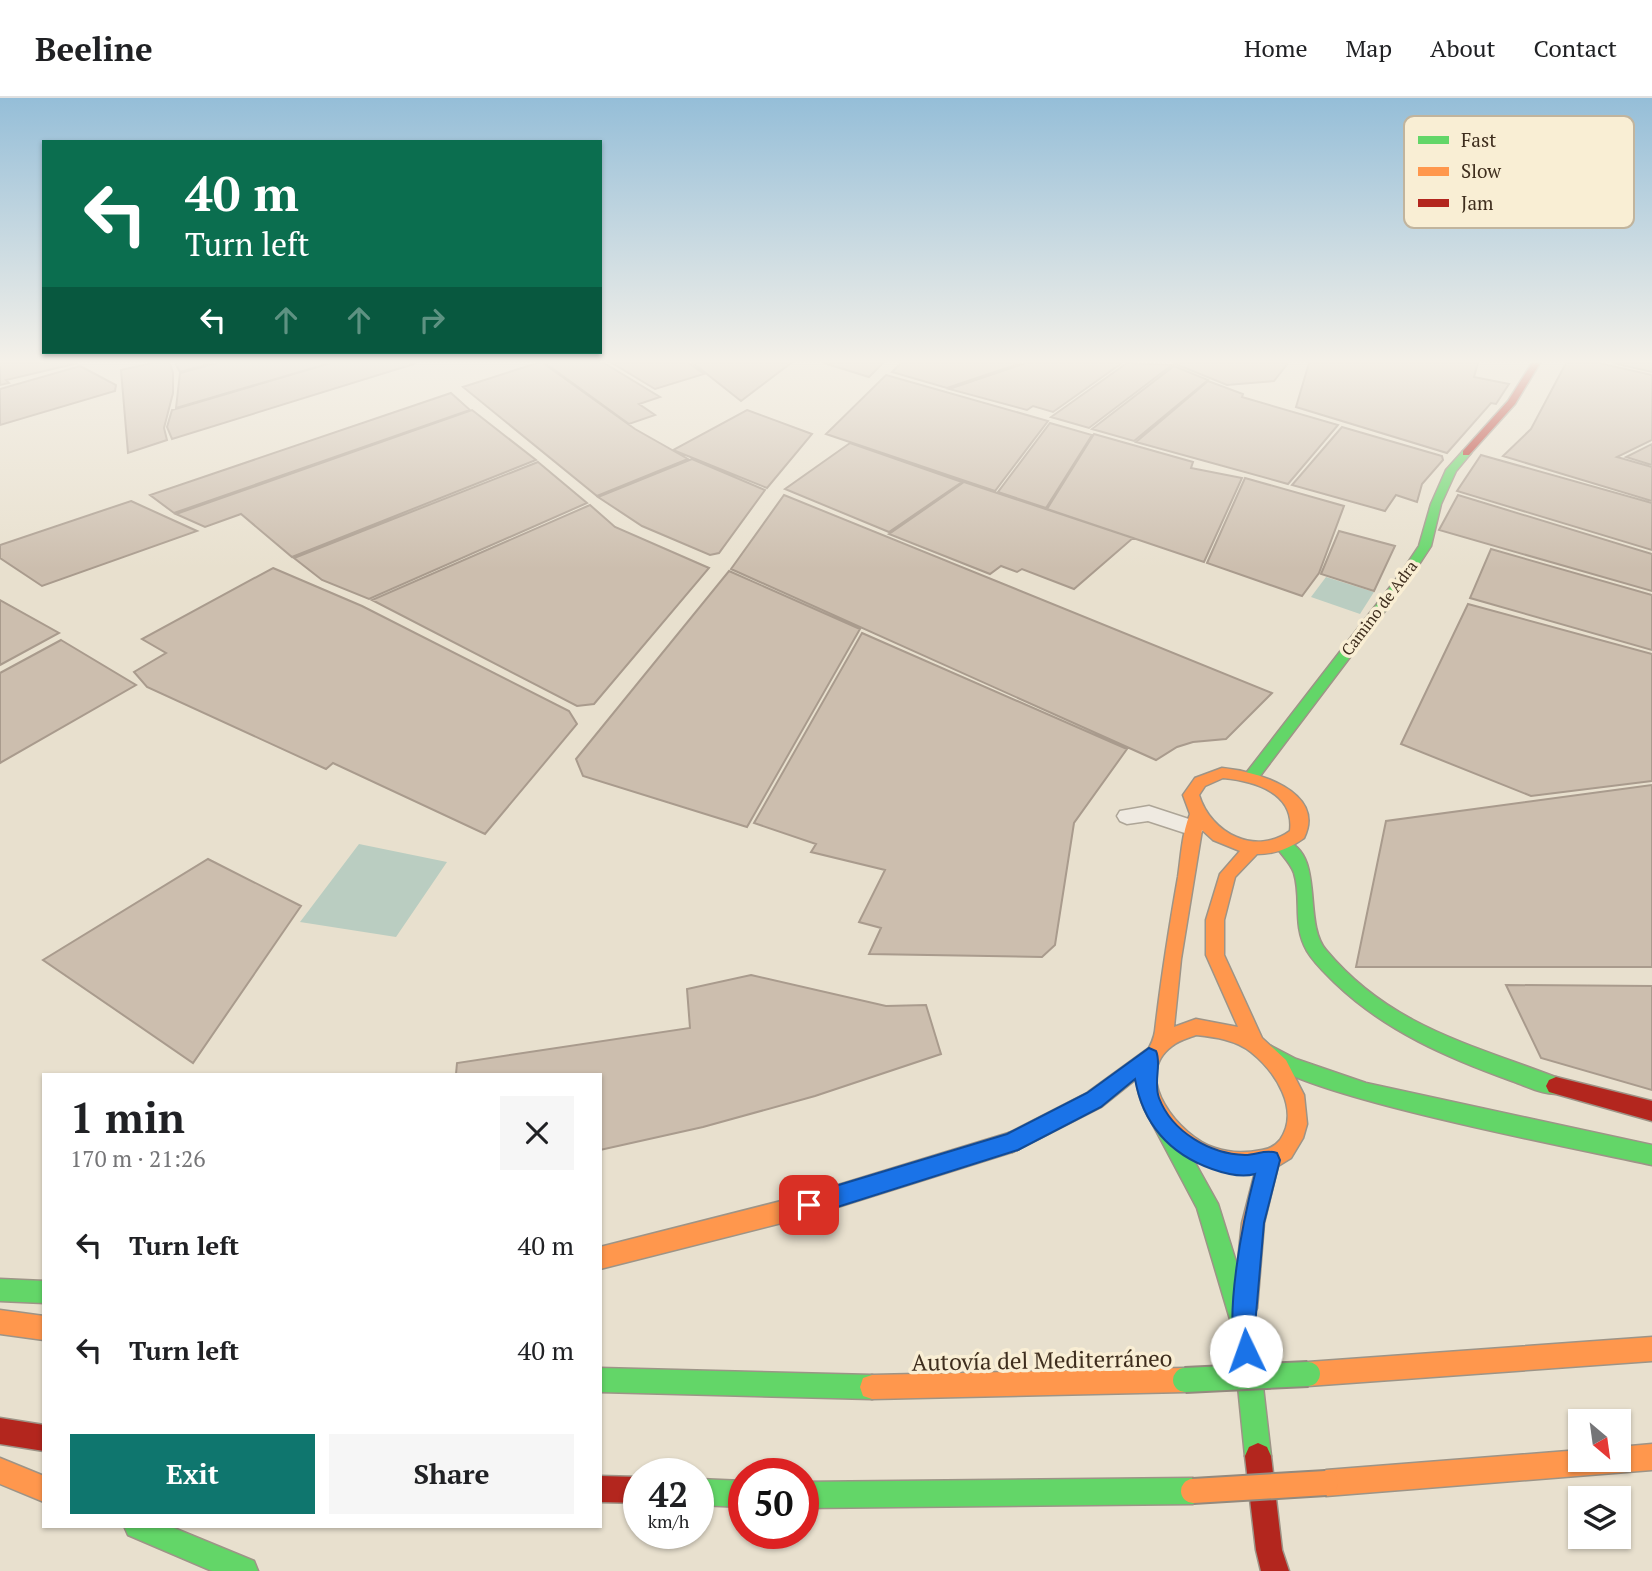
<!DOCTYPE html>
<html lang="en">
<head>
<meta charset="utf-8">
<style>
  body { margin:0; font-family:"PT Serif",serif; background:#f6f6f6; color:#202124; height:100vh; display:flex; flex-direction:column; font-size:26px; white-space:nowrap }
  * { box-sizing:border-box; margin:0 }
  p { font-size:23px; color:#757577 }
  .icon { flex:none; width:38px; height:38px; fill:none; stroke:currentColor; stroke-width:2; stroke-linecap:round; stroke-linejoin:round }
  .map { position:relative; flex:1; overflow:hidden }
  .drawer { position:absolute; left:42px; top:975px; width:560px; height:455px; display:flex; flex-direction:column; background:#fff; border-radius:0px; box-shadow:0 2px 5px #0004 }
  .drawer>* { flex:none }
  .top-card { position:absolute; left:42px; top:42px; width:560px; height:214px; border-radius:0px; box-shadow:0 2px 5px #0004; background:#0b6e4f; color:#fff; overflow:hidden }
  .needle { width:46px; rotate:151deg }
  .buttons { position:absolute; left:1568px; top:1311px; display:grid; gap:14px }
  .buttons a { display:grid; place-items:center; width:63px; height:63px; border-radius:0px; background:#fff; box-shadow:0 2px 5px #0004; font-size:35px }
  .speed { position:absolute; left:623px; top:1360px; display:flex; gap:14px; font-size:35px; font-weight:700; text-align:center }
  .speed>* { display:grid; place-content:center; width:91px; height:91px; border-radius:50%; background:#fff; box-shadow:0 2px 5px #0004; line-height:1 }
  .speed small { font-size:18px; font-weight:400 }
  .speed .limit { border:10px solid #d22; background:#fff; color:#111 }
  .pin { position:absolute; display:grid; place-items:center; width:60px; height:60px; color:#fff; margin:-30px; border-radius:14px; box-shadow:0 4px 10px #0006 }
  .me { position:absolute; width:77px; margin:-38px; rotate:357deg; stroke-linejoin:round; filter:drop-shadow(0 0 5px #0008) }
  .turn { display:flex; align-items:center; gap:24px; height:147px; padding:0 28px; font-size:32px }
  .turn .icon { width:91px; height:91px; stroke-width:2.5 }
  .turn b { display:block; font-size:49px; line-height:60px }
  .lanes { display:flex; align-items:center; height:66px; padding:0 28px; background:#0003; justify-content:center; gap:35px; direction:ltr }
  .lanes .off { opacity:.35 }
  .round { display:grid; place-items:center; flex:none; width:74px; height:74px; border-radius:0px; background:#f6f6f6 }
  .summary { display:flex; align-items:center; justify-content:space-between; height:119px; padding:0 28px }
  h1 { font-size:42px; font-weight:600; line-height:52px }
  .button { display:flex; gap:14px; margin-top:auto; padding:14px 28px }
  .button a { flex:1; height:80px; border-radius:0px; background:#0f766e; color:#fff; font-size:28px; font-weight:600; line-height:80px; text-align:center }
  .button a+a { background:#f6f6f6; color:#202124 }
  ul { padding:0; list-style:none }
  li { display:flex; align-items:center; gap:21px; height:105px; padding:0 28px }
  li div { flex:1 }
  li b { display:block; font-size:26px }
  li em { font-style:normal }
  header { display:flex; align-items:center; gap:42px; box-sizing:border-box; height:98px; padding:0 35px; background:#fff; border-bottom:2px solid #e0e0e0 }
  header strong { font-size:33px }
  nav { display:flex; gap:38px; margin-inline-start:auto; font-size:24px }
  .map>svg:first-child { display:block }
  .water { fill:#bacdc1 }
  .building { fill:#ccbeae; stroke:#a99b8d; stroke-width:2 }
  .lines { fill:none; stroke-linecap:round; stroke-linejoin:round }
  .street-casing { stroke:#ada597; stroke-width:3 }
  .fast-casing { stroke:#9d9487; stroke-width:3 }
  .slow-casing { stroke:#9d9487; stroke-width:3 }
  .jam-casing { stroke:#9d9487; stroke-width:3 }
  .street { fill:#efeae1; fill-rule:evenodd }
  .fast { fill:#63d668; fill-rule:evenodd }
  .slow { fill:#ff974d; fill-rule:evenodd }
  .jam { fill:#b3261e; fill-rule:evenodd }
  .fast-bridge-casing { stroke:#938a7e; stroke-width:28; stroke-linecap:butt }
  .slow-bridge-casing { stroke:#938a7e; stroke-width:28; stroke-linecap:butt }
  .fast-bridge { stroke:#63d668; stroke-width:24 }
  .slow-bridge { stroke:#ff974d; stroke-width:24 }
  .route { fill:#1a73e8; stroke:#114b97; stroke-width:2 }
  .labels { text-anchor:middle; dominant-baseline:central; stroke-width:7; stroke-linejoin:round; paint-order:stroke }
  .far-street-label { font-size:16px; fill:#3e2d1d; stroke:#f9eed4 }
  .near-street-label { font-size:23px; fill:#3e2d1d; stroke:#f9eed4 }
  .key { fill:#f9eed4; stroke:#c1b49d; stroke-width:2 }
  .key-label { font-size:19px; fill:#3e2d1d }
</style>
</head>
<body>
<header>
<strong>Beeline</strong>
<nav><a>Home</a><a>Map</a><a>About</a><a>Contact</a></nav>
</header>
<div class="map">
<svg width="1652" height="1473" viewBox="0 0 1652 1473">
  <rect width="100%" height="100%" fill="#e8e0ce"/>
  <path class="water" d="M1326 479 1374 494 1360 516 1311 499Z
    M359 746 447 764 396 839 300 824Z"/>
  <path class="building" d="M0 265H78L6 282 9 285 0 287Z
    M152 265H170L173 275V295L164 330 167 342 128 355 121 272Z
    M175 265H212L180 274Z
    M217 265H330L176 310 180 275Z
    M331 265H417L172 341 167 329 172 312Z
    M537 265H543L635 331 688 361 597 398 463 289Z
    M545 265H604L660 299 639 306 655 317 629 326Z
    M612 265H689L704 276 655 291Z
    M693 265H791L741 303Z
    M824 265H883L869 279Z
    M901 265H1021L947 290 892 274Z
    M1026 265H1122L1053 314 1033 308 1027 312 949 291Z
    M1127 265 1172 267 1089 330 1051 319Z
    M1173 265H1288L1274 283 1227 287Z
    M1309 265H1478L1474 279 1509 286 1496 306 1491 305 1447 355 1296 309Z
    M1566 265H1599L1652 277V342L1617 359 1652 369V403L1503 358 1531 331Z
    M1613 265H1652V274Z
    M80 268 116 287 115 293 0 327V291Z
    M1174 268 1208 282 1134 343 1092 331Z
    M886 277 1048 323 995 393 826 336Z
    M1208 283 1243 296 1242 299 1338 327 1288 386 1136 344Z
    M451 295 470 312 174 415 150 397Z
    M472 312 536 362 292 459 241 416 205 429 176 416Z
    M747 312 812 336 767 390 673 352Z
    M1050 325 1092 337 1046 410 998 394Z
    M1342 329 1435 356 1442 358 1443 362 1422 386 1417 404 1396 397 1385 413 1292 387Z
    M1094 336 1193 364 1191 370 1242 380 1204 464 1047 411Z
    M850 345 962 384 889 434 785 391Z
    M1652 346V367L1626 359Z
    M1481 357 1652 405V452L1457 393Z
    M692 361 765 392 719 455 710 457 642 428 598 399Z
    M538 364 587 405 369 501 322 482 294 460Z
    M1245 380 1344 408 1319 475 1302 498 1207 465Z
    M964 384 1133 440 1074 491 1022 471 1017 474 1001 468 990 476 889 436Z
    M784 397 1272 595 1226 641 1193 644 1177 649 1156 662 731 471Z
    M1458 397 1652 456V493L1439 432Z
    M131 403 197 433 42 488 0 460V447Z
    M590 407 615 429 709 470 594 606 577 608 372 502Z
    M1339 433 1395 448 1374 493 1321 476Z
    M1491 451 1652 497V552L1470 500Z
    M273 470 362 508 569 613 577 626 485 736 333 665 326 671 147 589 134 574 166 555 142 541Z
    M729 473 860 531 747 729 583 678 576 661Z
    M0 502 59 535 0 567Z
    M1468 506 1652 556V683L1531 698 1401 646Z
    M862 535 1127 651 1074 725 1055 847 1042 859 869 856 881 830 859 824 885 772 811 754 816 746 754 725Z
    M61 542 136 587 0 665V575Z
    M1652 687V869H1356L1386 723Z
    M208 761 301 808 193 965 43 862Z
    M751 877 886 908 926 907 941 956 815 998 703 1029 600 1052V976H456L457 965 690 930 687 891Z
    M1506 887 1652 888V992L1541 960Z"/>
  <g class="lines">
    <defs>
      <path id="street" d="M1149 708 1201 725 1204 730 1201 735 1194 738 1148 723 1127 726 1120 723 1117 718 1120 713Z"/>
      <path id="fast" d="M1463 353 1471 355 1456 373 1441 406 1431 448 1412 477 1257 682H1247L1245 678 1247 674 1401 475 1419 448 1431 406 1446 372Z
        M1284 742C1326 755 1302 824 1326 852 1391 930 1474 947 1563 982L1566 988 1563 994C1549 1000 1526 988 1512 983 1448 960 1385 933 1335 885 1325 875 1314 865 1307 853 1292 827 1302 801 1294 775 1290 764 1281 757 1276 748L1278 744Z
        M1267 946 1296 961 1366 985 1652 1047V1067C1595 1054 1276 995 1257 955L1260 949Z
        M1149 950 1156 953 1159 959 1156 965 1101 1009 1019 1051 1012 1054 1005 1051 1002 1044 1005 1037 1087 995Z
        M1162 1015 1169 1018 1218 1106 1256 1228 1271 1358 1267 1367 1258 1371 1249 1367 1245 1358 1232 1228 1197 1110 1152 1025 1155 1018Z
        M0 1181 44 1183V1205L0 1203Z
        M600 1270 872 1277 881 1280 884 1289 881 1298 872 1301 600 1294Z
        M1193 1380 1202 1384 1206 1393 1202 1402 1193 1406 803 1410V1384Z
        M698 1381 744 1383V1409L698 1407Z
        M124 1428H169L254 1463 258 1473H212L128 1437Z"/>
      <path id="slow" d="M1222 670C1255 673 1327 693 1304 740 1289 751 1275 756 1257 756L1235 779 1224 822V857L1262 940 1286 962 1304 997 1307 1026 1303 1040 1291 1060 1278 1068 1264 1125 1257 1210 1253 1218 1245 1222 1237 1218 1233 1210 1242 1125 1255 1074C1204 1077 1150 1045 1138 992 1132 963 1152 956 1155 933 1161 881 1169 830 1178 779 1181 759 1182 735 1190 716L1183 697 1195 680ZM1223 680C1255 683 1295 695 1290 733 1256 758 1211 736 1199 697L1205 688ZM1202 732 1213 742 1240 753 1220 776 1206 822V857L1238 929 1196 921 1174 929 1181 861ZM1196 937C1215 939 1236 942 1251 954 1275 973 1301 1012 1280 1042 1275 1048 1270 1051 1262 1052 1247 1055 1229 1055 1215 1050 1180 1039 1130 979 1172 948 1178 943 1188 940 1196 937Z
        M1012 1034 1019 1037 1022 1044 1019 1051 1012 1054 809 1118 600 1171V1149L809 1096Z
        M0 1212 44 1218V1242L0 1236Z
        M1652 1239V1263L1308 1288 1299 1285 1296 1276 1299 1267 1308 1264Z
        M1185 1270 1194 1273 1197 1282 1194 1291 1185 1294 872 1301 863 1298 860 1289 863 1280 872 1277Z
        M1652 1346V1372L1326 1398 1317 1394 1313 1385 1317 1376 1326 1372 1580 1352V1362H1619V1349Z
        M0 1360 44 1378V1404L0 1386Z"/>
      <path id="jam" d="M1532 265H1540L1515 306 1469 357H1463V353L1508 303Z
        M1556 979 1652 1003V1023L1549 994 1546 988 1549 982Z
        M0 1320 44 1327V1353L0 1346Z
        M1258 1345 1267 1349 1271 1358 1282 1452 1289 1473H1261L1256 1452 1245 1358 1249 1349Z
        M600 1378 639 1379V1405L600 1404Z"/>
    </defs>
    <use href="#street" class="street-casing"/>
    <use href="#fast" class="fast-casing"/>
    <use href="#slow" class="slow-casing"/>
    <use href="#jam" class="jam-casing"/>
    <use href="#street" class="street"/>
    <use href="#fast" class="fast"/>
    <use href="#slow" class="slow"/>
    <use href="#jam" class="jam"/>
    <defs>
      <path id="fast-bridge" d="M1185 1282 1308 1276"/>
      <path id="slow-bridge" d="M1193 1393 1326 1385"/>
    </defs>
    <use href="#fast-bridge" class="fast-bridge-casing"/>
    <use href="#slow-bridge" class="slow-bridge-casing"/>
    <use href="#fast-bridge" class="fast-bridge"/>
    <use href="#slow-bridge" class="slow-bridge"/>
  </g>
  <linearGradient id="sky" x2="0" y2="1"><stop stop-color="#95bed8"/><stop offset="0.56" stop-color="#f5f1e9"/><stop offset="1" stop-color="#f5f1e9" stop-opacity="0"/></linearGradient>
  <rect width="1652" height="471" fill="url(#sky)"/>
  <path class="route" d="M1149 950 1156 953C1162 966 1153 984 1159 1000 1172 1034 1210 1056 1245 1057 1257 1057 1265 1051 1277 1055L1280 1062 1264 1125 1255 1228 1258 1253 1255 1262 1246 1265 1238 1262C1222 1223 1244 1118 1255 1076 1241 1080 1226 1076 1212 1071 1170 1056 1143 1026 1135 981L1101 1009 1018 1052 809 1118 801 1114 798 1107 801 1099 809 1096 1007 1036 1087 995Z"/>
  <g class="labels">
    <g class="far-street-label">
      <text transform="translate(1379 510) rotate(-53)">Camino de Adra</text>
    </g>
    <g class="near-street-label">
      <text transform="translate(1042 1262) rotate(-1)">Autovía del Mediterráneo</text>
    </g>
  </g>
  <rect x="1404" y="18" width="230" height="112" rx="10" class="key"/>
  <rect x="1418" y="38" width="31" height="8" fill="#63d668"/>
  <rect x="1418" y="69" width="31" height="9" fill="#ff974d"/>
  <rect x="1418" y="101" width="31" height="8" fill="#b3261e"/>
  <g class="key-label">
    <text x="1461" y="49">Fast</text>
    <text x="1461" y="80">Slow</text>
    <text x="1461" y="112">Jam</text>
  </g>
</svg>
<div class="buttons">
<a><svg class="needle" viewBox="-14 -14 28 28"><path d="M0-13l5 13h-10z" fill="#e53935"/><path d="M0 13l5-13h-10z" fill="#757577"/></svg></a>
<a><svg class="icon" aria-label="layers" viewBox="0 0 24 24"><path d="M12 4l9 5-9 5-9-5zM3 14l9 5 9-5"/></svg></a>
</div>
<div class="speed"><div>42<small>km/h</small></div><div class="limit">50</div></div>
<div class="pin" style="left:809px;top:1107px;background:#d93025"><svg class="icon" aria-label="arrive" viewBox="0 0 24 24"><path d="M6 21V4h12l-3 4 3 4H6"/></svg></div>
<svg class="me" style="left:1246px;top:1253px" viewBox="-20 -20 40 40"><circle r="19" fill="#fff"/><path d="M0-13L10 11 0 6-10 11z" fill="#1a73e8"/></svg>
<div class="top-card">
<div class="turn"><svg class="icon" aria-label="left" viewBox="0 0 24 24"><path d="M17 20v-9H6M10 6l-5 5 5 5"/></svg><div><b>40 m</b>Turn left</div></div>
<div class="lanes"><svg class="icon" aria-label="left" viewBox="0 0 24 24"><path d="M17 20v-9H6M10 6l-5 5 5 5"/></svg><svg class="icon off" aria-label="ahead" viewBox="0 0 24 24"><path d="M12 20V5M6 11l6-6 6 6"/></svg><svg class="icon off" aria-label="ahead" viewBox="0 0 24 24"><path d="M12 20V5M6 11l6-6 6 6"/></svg><svg class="icon off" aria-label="right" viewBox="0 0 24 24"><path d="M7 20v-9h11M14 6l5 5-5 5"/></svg></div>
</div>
<section class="drawer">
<div class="summary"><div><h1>1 min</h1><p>170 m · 21:26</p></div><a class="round"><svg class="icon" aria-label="close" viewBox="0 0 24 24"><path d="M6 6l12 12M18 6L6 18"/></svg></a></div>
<ul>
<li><svg class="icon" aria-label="left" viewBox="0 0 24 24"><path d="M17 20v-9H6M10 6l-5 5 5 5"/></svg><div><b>Turn left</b></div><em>40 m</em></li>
<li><svg class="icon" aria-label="left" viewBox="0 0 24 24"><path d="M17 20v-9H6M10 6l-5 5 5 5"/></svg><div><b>Turn left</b></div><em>40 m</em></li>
</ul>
<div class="button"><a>Exit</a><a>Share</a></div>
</section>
</div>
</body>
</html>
